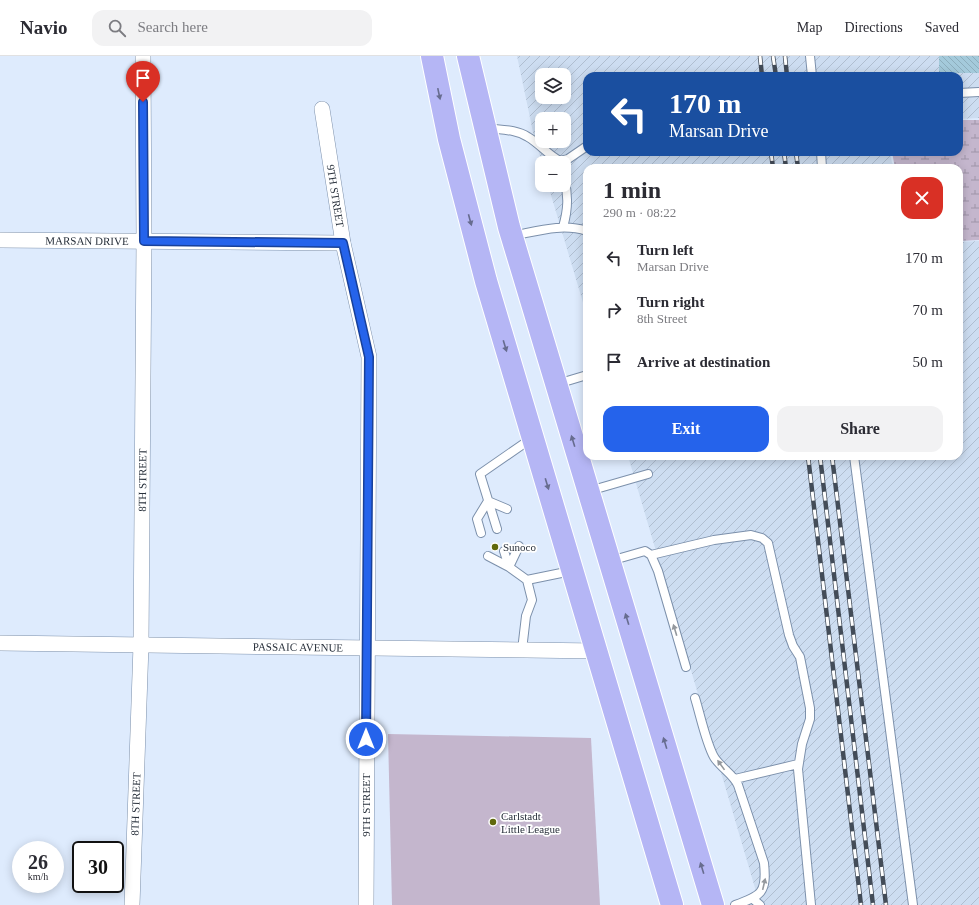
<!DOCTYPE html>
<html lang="en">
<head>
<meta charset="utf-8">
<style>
  body { margin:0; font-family:"Times New Roman",serif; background:#f2f2f3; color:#2b2b33; height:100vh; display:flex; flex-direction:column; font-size:15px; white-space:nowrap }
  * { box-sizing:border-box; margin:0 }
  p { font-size:13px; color:#7c7c81 }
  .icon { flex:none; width:22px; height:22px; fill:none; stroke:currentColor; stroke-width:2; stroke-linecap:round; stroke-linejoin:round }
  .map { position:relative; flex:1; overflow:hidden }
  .sheet { position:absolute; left:583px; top:108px; width:380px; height:296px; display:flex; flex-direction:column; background:#fff; border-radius:12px; box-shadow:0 2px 10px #0003 }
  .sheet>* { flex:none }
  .banner { position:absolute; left:583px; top:16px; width:380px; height:84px; border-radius:12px; box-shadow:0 2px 10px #0003; background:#1a4fa0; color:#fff; overflow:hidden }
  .controls { position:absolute; left:535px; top:12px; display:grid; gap:8px }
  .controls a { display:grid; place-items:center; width:36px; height:36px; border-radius:8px; background:#fff; box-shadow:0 2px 10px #0003; font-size:20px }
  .speed { position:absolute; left:12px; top:785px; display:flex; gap:8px; font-size:20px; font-weight:700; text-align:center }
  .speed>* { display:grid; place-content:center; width:52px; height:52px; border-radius:50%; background:#fff; box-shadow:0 2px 10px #0003; line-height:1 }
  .speed small { font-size:10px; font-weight:400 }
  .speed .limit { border:2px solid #111; border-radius:6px; background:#fff; color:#111 }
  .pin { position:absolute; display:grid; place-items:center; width:34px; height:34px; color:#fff; margin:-41px -17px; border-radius:50% 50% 50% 0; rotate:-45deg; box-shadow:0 0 4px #0007 }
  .pin .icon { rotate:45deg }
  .me { position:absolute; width:44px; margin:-22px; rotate:0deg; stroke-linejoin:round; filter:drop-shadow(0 0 3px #0008) }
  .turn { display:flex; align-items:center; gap:14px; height:84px; padding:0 20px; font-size:18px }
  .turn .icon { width:52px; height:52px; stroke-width:2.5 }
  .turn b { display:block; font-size:28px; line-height:34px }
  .round { display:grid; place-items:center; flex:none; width:42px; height:42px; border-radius:12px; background:#f2f2f3 }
  .headline { display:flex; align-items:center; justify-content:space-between; height:68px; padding:0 20px }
  h1 { font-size:24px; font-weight:700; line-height:30px }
  .primary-button { display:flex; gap:8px; margin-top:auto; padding:8px 20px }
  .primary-button a { flex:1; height:46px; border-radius:12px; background:#2563eb; color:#fff; font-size:16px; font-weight:700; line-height:46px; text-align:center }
  .primary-button a+a { background:#f2f2f3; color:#2b2b33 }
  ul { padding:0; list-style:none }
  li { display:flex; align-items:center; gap:12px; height:52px; padding:0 20px }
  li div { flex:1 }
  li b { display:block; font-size:15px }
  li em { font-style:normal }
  header { display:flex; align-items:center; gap:24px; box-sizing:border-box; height:56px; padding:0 20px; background:#fff; border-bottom:1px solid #e1e1e2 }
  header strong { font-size:19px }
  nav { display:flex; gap:22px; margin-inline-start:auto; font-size:14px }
  .search { width:280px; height:36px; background:#f2f2f3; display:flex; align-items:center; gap:10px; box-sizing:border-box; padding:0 14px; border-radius:12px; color:#7c7c81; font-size:15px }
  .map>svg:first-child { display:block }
  .industrial { fill:url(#industrial-furrows); fill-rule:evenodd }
  .grass { fill:#c4b6cd }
  .wetland { fill:url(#wetland-marsh) }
  .building { fill:url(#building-back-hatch) }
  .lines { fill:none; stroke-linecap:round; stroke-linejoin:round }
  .lane-casing { stroke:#7c90ab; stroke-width:10 }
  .street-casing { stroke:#7c90ab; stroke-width:16 }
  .highway-casing { stroke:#fff; stroke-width:24 }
  .lane { stroke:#fff; stroke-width:8 }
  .street { stroke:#fff; stroke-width:15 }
  .highway { stroke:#b5b6f5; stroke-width:22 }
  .rail-casing { stroke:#434c58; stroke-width:4.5 }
  .rail { stroke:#fff; stroke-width:3; stroke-dasharray:9; stroke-linecap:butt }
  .oneway { fill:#676c8f }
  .oneway2 { fill:#94989d }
  .route-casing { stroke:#184099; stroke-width:10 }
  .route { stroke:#2563eb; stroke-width:7 }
  .poi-dot { fill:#60690c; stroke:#fff; stroke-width:1.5 }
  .labels { text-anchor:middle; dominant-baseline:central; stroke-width:3.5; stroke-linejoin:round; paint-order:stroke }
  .street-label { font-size:11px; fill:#28303b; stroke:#fff }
  .poi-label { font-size:11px; fill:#28303b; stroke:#fff; text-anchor:start }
</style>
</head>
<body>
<header>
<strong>Navio</strong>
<div class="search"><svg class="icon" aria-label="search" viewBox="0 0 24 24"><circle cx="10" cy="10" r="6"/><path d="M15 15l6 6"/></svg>Search here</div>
<nav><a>Map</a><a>Directions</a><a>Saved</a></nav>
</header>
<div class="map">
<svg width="979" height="849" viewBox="0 0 979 849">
  <defs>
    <pattern id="industrial-furrows" width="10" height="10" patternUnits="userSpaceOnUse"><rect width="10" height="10" fill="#cdddf1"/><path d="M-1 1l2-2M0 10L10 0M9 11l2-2" fill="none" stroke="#b0bed0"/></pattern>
    <pattern id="wetland-marsh" width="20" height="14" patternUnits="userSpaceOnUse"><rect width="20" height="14" fill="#c4b6cd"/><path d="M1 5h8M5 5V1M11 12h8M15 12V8" fill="none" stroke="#9f94a8"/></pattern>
    <pattern id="building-back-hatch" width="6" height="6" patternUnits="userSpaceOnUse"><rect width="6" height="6" fill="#a4cadb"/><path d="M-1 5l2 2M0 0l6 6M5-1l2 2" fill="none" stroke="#8daebd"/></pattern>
  </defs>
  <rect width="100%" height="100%" fill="#deebfd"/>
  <path class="industrial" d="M517 0H979V62L959 63V20H587V96H890L893 112H587V260L548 129H564V107H542L533 76ZM542 19H564V41H542ZM542 63H564V85H542Z
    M979 185V849H760L628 400H959V186Z"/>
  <path class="grass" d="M388 678 591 682 600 849H392Z"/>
  <path class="wetland" d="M959 64H979V184L959 185V112H895L892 96H959Z"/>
  <path class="building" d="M939 0H979V17H939Z"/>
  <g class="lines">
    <defs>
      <path id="lane" d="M810 0 812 20
        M959 37 979 36
        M486 72C500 74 516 73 528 81 540 88 548 99 560 105L568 103 587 90
        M821 96 822 112
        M563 171C568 154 569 140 564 123
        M512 180C538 175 562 167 587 175
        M557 328 587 319
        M854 400 913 849
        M589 435 648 418
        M497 473 480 418 532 382
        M481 477 477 463 488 445 507 453
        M504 495 509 511 527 524 532 544 526 560 522 594
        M651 499 714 484 751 479 762 482 768 487 789 579 793 590 800 601 810 652V663L802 688 798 713 811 849
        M488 500 509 511 519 490
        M610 505 645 495 651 499 658 515 686 611
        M527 524 571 515
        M695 642C700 658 706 687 714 701 721 712 733 718 738 729L764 807C767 836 762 840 735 849
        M735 723 798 708
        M753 843 760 849"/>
      <g id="street">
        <path id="s1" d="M322 53 343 187 369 301 366 849"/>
        <path id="s2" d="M0 184 343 187"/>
        <path id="s3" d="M0 587 597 595"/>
        <path id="s4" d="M132 849 141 589 144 185 143 0"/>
      </g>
      <path id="highway" d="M432 0 449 83 486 225 672 849
        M468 0 509 171 713 849"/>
    </defs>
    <use href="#lane" class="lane-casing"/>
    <use href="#street" class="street-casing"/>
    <use href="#highway" class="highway-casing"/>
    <use href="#lane" class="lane"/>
    <use href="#street" class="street"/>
    <use href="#highway" class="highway"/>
    <defs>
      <path id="rail" d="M760 0 762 20
        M773 0 776 20
        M785 0 787 20
        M771 96 773 112
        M784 96 786 112
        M796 96 798 112
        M808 400 861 849
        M820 400 873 849
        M832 400 886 849"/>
    </defs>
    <use href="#rail" class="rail-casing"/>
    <use href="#rail" class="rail"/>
  </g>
  <defs><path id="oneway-solid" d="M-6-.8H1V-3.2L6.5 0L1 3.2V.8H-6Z"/></defs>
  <g class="oneway">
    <use href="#oneway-solid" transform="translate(439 38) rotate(78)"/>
    <use href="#oneway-solid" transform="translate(470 164) rotate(75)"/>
    <use href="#oneway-solid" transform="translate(505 290) rotate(73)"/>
    <use href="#oneway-solid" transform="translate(573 385) rotate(-107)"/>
    <use href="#oneway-solid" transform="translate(547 428) rotate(73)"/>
    <use href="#oneway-solid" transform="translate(627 563) rotate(-107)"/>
    <use href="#oneway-solid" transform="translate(665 687) rotate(-107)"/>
    <use href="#oneway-solid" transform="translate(702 812) rotate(-107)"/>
  </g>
  <g class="oneway2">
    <use href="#oneway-solid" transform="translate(675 574) rotate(-107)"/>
    <use href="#oneway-solid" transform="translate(721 709) rotate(-126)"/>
    <use href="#oneway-solid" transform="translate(764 828) rotate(-77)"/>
  </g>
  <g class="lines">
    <defs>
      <path id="route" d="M143 46 144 185 343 187 369 301 366 683"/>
    </defs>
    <use href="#route" class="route-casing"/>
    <use href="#route" class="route"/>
  </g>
  <g class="poi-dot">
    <circle cx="495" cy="491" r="4"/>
    <circle cx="493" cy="766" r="4"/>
  </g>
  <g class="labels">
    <g class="street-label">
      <text stroke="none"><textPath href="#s1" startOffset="88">9TH STREET</textPath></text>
      <text stroke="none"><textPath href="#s2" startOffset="87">MARSAN DRIVE</textPath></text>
      <text stroke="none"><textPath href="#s4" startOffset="425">8TH STREET</textPath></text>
      <text stroke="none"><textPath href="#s3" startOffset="298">PASSAIC AVENUE</textPath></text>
      <text stroke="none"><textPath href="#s4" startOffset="101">8TH STREET</textPath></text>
      <text transform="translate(366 749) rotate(-90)">9TH STREET</text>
    </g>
    <g class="poi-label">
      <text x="503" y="491">Sunoco</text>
      <text x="501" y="760">Carlstadt<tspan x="501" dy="13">Little League</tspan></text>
    </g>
  </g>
</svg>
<div class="controls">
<a><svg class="icon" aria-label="layers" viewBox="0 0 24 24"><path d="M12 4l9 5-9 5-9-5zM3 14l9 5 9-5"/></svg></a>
<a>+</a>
<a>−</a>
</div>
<div class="speed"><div>26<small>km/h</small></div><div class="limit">30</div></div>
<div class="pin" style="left:143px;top:46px;background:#d93025"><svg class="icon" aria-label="arrive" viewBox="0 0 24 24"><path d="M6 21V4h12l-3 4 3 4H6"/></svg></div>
<svg class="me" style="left:366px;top:683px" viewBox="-20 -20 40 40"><circle r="17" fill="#2563eb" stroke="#fff" stroke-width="3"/><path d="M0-11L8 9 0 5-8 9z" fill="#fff"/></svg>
<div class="banner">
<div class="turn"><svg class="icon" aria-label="left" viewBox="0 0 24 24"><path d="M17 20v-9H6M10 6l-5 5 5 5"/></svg><div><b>170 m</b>Marsan Drive</div></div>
</div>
<section class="sheet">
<div class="headline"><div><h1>1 min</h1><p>290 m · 08:22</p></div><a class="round" style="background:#d93025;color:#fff"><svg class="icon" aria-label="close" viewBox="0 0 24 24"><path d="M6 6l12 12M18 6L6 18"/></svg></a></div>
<ul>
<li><svg class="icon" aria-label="left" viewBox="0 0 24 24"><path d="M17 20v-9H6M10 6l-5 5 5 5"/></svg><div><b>Turn left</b><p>Marsan Drive</p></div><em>170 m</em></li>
<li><svg class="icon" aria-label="right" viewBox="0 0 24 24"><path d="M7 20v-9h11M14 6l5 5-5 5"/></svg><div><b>Turn right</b><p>8th Street</p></div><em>70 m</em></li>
<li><svg class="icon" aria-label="arrive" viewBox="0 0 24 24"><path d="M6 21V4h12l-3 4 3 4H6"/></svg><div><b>Arrive at destination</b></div><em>50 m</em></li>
</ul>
<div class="primary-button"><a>Exit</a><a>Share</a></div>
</section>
</div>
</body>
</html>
